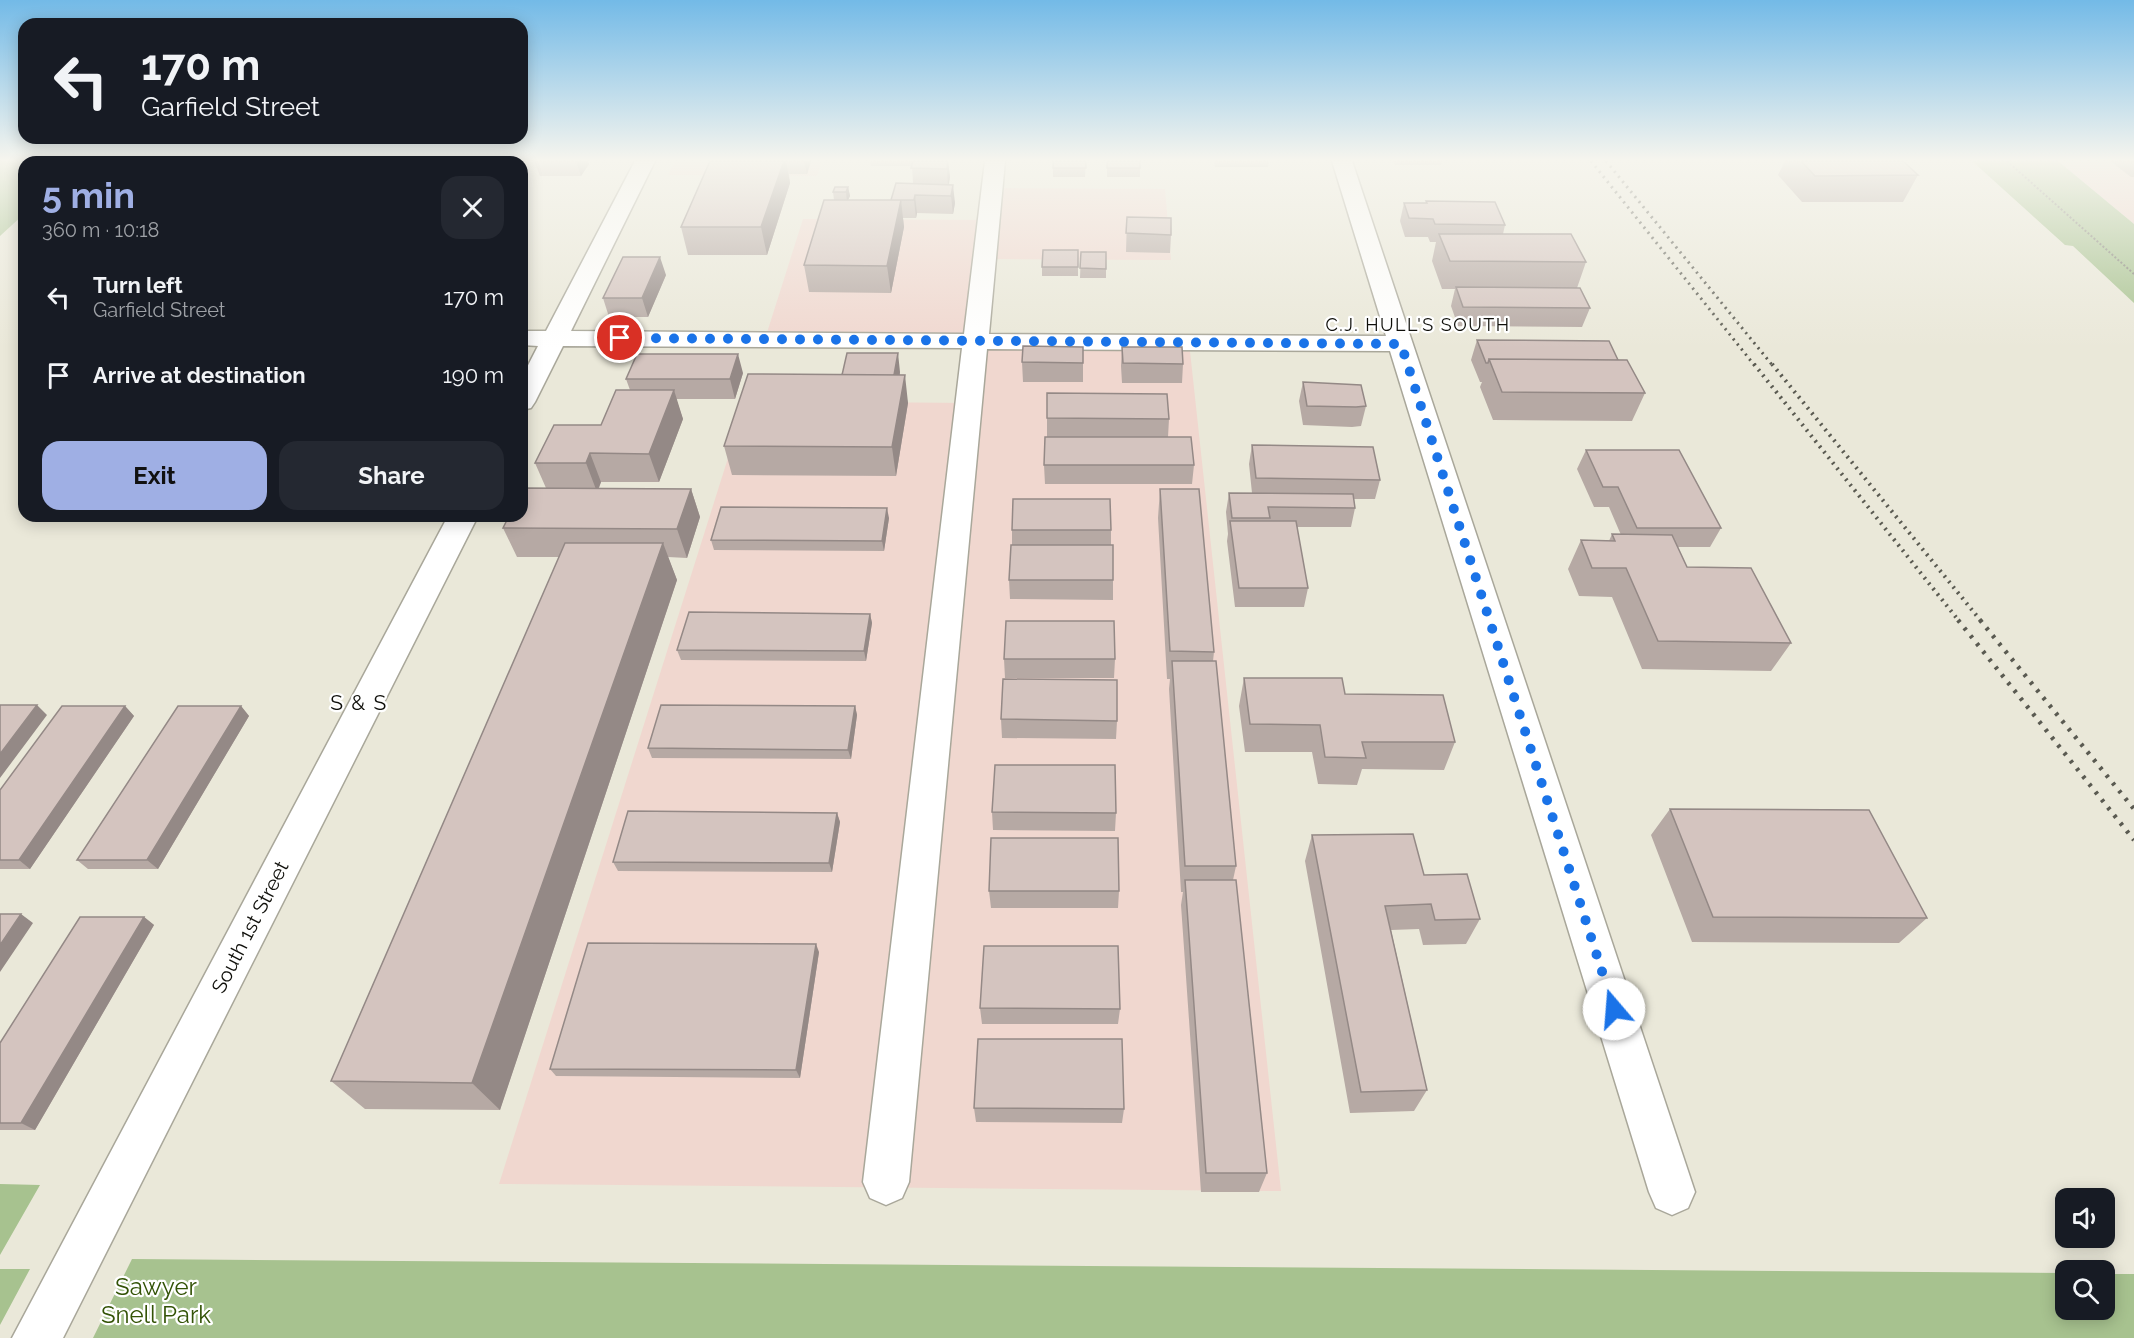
<!DOCTYPE html>
<html lang="en">
<head>
<meta charset="utf-8">
<style>
  body { margin:0; font-family:Raleway,sans-serif; background:#242831; color:#f1f3f6; height:100vh; display:flex; flex-direction:column; font-size:22px; white-space:nowrap }
  * { box-sizing:border-box; margin:0 }
  p { font-size:20px; color:#9ea1a6 }
  .icon { flex:none; width:33px; height:33px; fill:none; stroke:currentColor; stroke-width:2; stroke-linecap:round; stroke-linejoin:round }
  .map { position:relative; flex:1; overflow:hidden }
  .drawer { position:absolute; left:18px; top:156px; width:510px; height:366px; display:flex; flex-direction:column; background:#171b24; border-radius:18px; box-shadow:0 3px 15px #0003 }
  .drawer>* { flex:none }
  .guide { position:absolute; left:18px; top:18px; width:510px; height:126px; border-radius:18px; box-shadow:0 3px 15px #0003; background:#171b24; color:#f1f3f6; overflow:hidden }
  .controls { position:absolute; left:2055px; top:1188px; display:grid; gap:12px }
  .controls a { display:grid; place-items:center; width:60px; height:60px; border-radius:12px; background:#171b24; box-shadow:0 3px 15px #0003; font-size:30px }
  .pin { position:absolute; display:grid; place-items:center; width:51px; height:51px; color:#fff; margin:-26px; border:3px solid #fff; border-radius:50%; box-shadow:0 2px 6px #0007 }
  .me { position:absolute; width:66px; margin:-33px; rotate:342deg; stroke-linejoin:round; filter:drop-shadow(0 0 4px #0008) }
  .turn { display:flex; align-items:center; gap:21px; height:126px; padding:0 24px; font-size:27px }
  .turn .icon { width:78px; height:78px; stroke-width:2.5 }
  .turn b { display:block; font-size:42px; line-height:51px }
  .round { display:grid; place-items:center; flex:none; width:63px; height:63px; border-radius:18px; background:#242831 }
  .head { display:flex; align-items:center; justify-content:space-between; height:102px; padding:0 24px }
  h1 { font-size:36px; font-weight:700; line-height:45px; color:#9fafe4 }
  .button { display:flex; gap:12px; margin-top:auto; padding:12px 24px }
  .button a { flex:1; height:69px; border-radius:18px; background:#9fafe4; color:#111; font-size:24px; font-weight:700; line-height:69px; text-align:center }
  .button a+a { background:#242831; color:#f1f3f6 }
  ul { padding:0; list-style:none }
  li { display:flex; align-items:center; gap:18px; height:78px; padding:0 24px }
  li div { flex:1 }
  li b { display:block; font-size:22px }
  li em { font-style:normal }
  .map>svg:first-child { display:block }
  .commercial { fill:#f0d7cf }
  .green { fill:#a7c28f }
  .lines { fill:none; stroke-linecap:round; stroke-linejoin:round }
  .street-casing { stroke:#a9a79a; stroke-width:3 }
  .path { stroke:#818076; stroke-width:2; stroke-dasharray:2 2; stroke-linecap:butt }
  .street { fill:#fff; fill-rule:evenodd }
  .rail-far2 { stroke:#5a5a51; stroke-width:3; stroke-dasharray:2 4.5; stroke-linecap:butt }
  .rail-far1 { stroke:#5a5a51; stroke-width:4; stroke-dasharray:2 5; stroke-linecap:butt }
  .rail { stroke:#5a5a51; stroke-width:4.5; stroke-dasharray:3 7; stroke-linecap:butt }
  .wall { fill:#b6a9a4 }
  .shaded-wall { fill:#948986 }
  .building { fill:#d4c4bf; stroke:#948986; stroke-width:1.5 }
  .route { stroke:#1a73e8; stroke-width:10; stroke-dasharray:0 18 }
  .labels { text-anchor:middle; dominant-baseline:central; stroke-width:4.5; stroke-linejoin:round; paint-order:stroke }
  .far-neighbourhood-label { font-size:18px; letter-spacing:1.5px; fill:#0f0f0a; stroke:#fff }
  .street-label { font-size:20px; fill:#0f0f0a; stroke:#fff }
  .neighbourhood-label { font-size:21px; letter-spacing:1.5px; fill:#0f0f0a; stroke:#fff }
  .near-park-label { font-size:24px; fill:#335306; stroke:#fff }
</style>
</head>
<body>
<div class="map">
<svg width="2134" height="1338" viewBox="0 0 2134 1338">
  <rect width="100%" height="100%" fill="#eae8d9"/>
  <path class="commercial" d="M675 161H822L817 176 668 175Z
    M2058 161H2134V224Z
    M992 188 1165 189 1171 260 986 259 978 340 1189 342 1281 1191 499 1184 746 401 971 403 978 341 765 339 803 219 989 220Z"/>
  <path class="green" d="M0 161H85L24 162V214L0 236Z
    M1972 161H2058L2134 224V303L2073 246 2065 245Z
    M0 1184 40 1185 0 1255Z
    M132 1259 2065 1273 2066 1310H2104L2105 1274H2134V1338H93Z
    M0 1269H30L0 1325Z"/>
  <g class="lines">
    <defs>
      <path id="street" d="M635 161H655L571 331 964 334 985 161H1005L989 334 1386 336 1332 161H1352L1695 1192 1688 1208 1672 1215 1656 1208 1649 1192 1390 351 987 349 909 1182 902 1198 886 1205 870 1198 863 1182 962 348 563 346 535 402 531 408 522 410V377L538 346 522 345V331H546Z
        M448 516H478L63 1338H12Z"/>
    </defs>
    <use href="#street" class="street-casing"/>
    <path class="path" d="M2007 161 2134 274"/>
    <use href="#street" class="street"/>
    <path class="rail-far2" d="M1591 161 1755 366
      M1606 161 1773 366"/>
    <path class="rail-far1" d="M1754 364 1959 621
      M1772 364 1981 621"/>
    <path class="rail" d="M1958 620 2134 840
      M1980 620 2134 809"/>
  </g>
  <path class="wall" d="M534 161H588L589 164 581 176H540Z
    M710 161H811L807 174H789L790 183 767 255H688L681 227Z
    M870 161H948L950 177 949 185 955 203 953 214 917 213 916 218H903L904 227 891 293 809 292 804 265 834 200 833 192 848 187 850 196 848 200H891L913 183 912 166H871Z
    M1053 161H1086L1085 177H1053Z
    M1107 161 1140 168V177H1107Z
    M1214 161H1269L1268 167H1215Z
    M1393 161H1442L1441 165H1395Z
    M1785 161H1903L1918 175 1903 202H1802L1778 175Z
    M2110 161H2134V177H2131Z
    M1426 201 1505 225 1503 234 1586 262 1577 288 1590 308 1582 327 1458 326 1451 306 1455 289H1442L1432 261 1436 242H1430L1428 237H1405L1400 221 1404 203H1426Z
    M1127 217 1171 235 1170 253 1126 252Z
    M1078 250V276H1042V267Z
    M1081 252H1106V278H1080Z
    M666 275 648 317H609L603 298Z
    M1477 340 1618 360 1645 393 1632 421 1493 420 1480 387 1482 382H1480L1471 360Z
    M1083 347V382H1023L1022 362Z
    M1122 347 1183 364 1182 383H1122L1121 366Z
    M900 372V375L908 403 896 476 732 475 724 446 842 375Z
    M743 373 735 399H676L683 419 659 482H601L599 488 691 489 700 517 687 558 668 557 677 580 500 1110 365 1109 331 1081 559 557H517L503 528 546 488 535 463 601 425 630 390 626 379Z
    M1303 382 1366 406 1361 426 1352 427 1303 425 1299 401Z
    M1047 418 1169 419 1168 437 1194 465 1192 484H1045L1044 465 1047 437Z
    M1252 445 1380 480 1375 499H1354L1355 508 1351 527H1297L1308 588 1304 607H1235L1227 541 1228 534 1226 512 1229 493H1252L1249 464Z
    M1586 450 1721 528 1710 547H1678L1687 567 1791 643 1771 671 1642 669 1612 597 1579 596 1568 569 1581 540 1609 541 1612 534 1621 535 1609 507H1594L1577 469Z
    M1160 489 1214 652 1213 661 1236 866 1233 880 1267 1173 1259 1192H1201L1181 905 1183 892H1181L1169 689 1170 679H1167L1158 518Z
    M889 518 884 551 714 550 711 540Z
    M1012 530H1111V545L1113 580V600L1010 599 1009 580 1012 545Z
    M870 614 872 623 866 661 681 660 677 650Z
    M1004 659H1115L1114 678H1005Z
    M1244 678 1345 694 1455 742 1444 770 1362 769 1357 785 1318 784 1312 752H1245L1239 706Z
    M125 706 134 716 30 869H0V790Z
    M241 706 249 716 158 869H88L77 860Z
    M855 706 857 715 851 759 652 758 648 748Z
    M1001 719 1117 721 1116 739 1002 738Z
    M1670 809 1927 918 1899 943 1692 942 1651 835Z
    M992 812 1116 813 1115 831 993 830Z
    M837 813 840 822 832 872 618 871 613 862Z
    M1312 835 1424 875 1480 919 1466 944 1423 945 1419 929 1391 930 1427 1090 1414 1111 1350 1113 1305 861Z
    M989 891H1119L1118 908H991Z
    M144 917 154 925 35 1130H0V1043Z
    M819 952 800 1078 556 1076 550 1069Z
    M980 1008 1120 1009 1118 1024H982Z
    M974 1108 1124 1109 1122 1123 976 1122Z"/>
  <path class="shaded-wall" d="M576 161H588L589 164 581 176Z
    M784 161H786L790 183 767 255 761 227Z
    M804 161H811L807 174Z
    M948 161 950 177 948 187 947 169Z
    M953 185 955 203 953 214 951 196Z
    M848 187 850 196 847 202 846 192Z
    M915 195 917 213 916 218 914 200Z
    M901 200 904 227 891 293 887 266Z
    M660 257 666 275 648 317 642 298Z
    M898 353 900 372 896 396 894 376Z
    M738 354 743 373 735 399 730 379Z
    M905 375 908 403 896 476 892 447Z
    M674 390 683 419 659 482 649 454Z
    M590 453 601 482 597 492 586 463Z
    M691 489 700 517 687 558 677 529Z
    M887 508 889 518 884 551 882 541Z
    M663 543 677 580 500 1110 472 1083Z
    M870 614 872 623 866 661 864 651Z
    M37 705 47 715 0 778V754Z
    M125 706 134 716 30 869 19 860Z
    M241 706 249 716 158 869 147 860Z
    M855 706 857 715 851 759 848 750Z
    M837 813 840 822 832 872 829 863Z
    M21 914 33 923 0 972V945Z
    M144 917 154 925 35 1130 21 1123Z
    M816 944 819 952 800 1078 796 1070Z"/>
  <path class="building" d="M710 161H784L761 227H681Z
    M913 161H948L947 169 911 168Z
    M1053 161H1086V168H1053Z
    M1107 161H1140V168H1107Z
    M1801 161H1903L1918 175 1815 176Z
    M896 183 953 185 951 196 915 195 914 200H891Z
    M835 187H848L846 192H833Z
    M824 200H901L887 266 804 265Z
    M1426 201 1495 202 1505 225 1435 224 1433 219 1409 218 1404 203H1427Z
    M1127 217 1171 218V235L1126 233Z
    M1439 234H1571L1586 262 1450 261Z
    M1043 250H1078V267H1042Z
    M1081 252H1106V269L1080 268Z
    M623 257H660L642 298H603Z
    M1456 287 1580 288 1590 308 1463 307Z
    M1477 340 1609 341 1618 360 1489 359 1488 363H1486Z
    M1023 346 1083 347V363L1022 362Z
    M1122 347H1182L1183 364 1123 363Z
    M847 353H898L894 375H842Z
    M637 354H738L730 379H626Z
    M1489 359 1627 360 1645 393 1502 392Z
    M748 374 905 375 892 447 724 446Z
    M1303 382 1361 385 1366 406 1356 407 1307 406Z
    M616 390H674L649 454 590 453 586 463H535L554 425H601Z
    M1047 393 1167 394 1169 419 1047 418Z
    M1045 437H1191L1194 465H1044Z
    M1252 445 1373 447 1380 480 1256 478Z
    M1586 450H1679L1721 528H1637L1618 487H1603Z
    M523 488 691 489 677 529 503 528 509 516H522Z
    M1160 489H1199L1214 652 1170 651Z
    M1229 493 1353 494 1355 508 1268 507 1270 518H1232Z
    M1013 499H1110L1111 530H1012Z
    M721 507 887 508 882 541 711 540Z
    M1230 521H1296L1308 588H1239Z
    M1612 534 1672 535 1687 567 1751 568 1791 643 1658 641 1626 568H1592L1581 540 1615 541Z
    M565 543H663L472 1083 331 1081Z
    M1011 545H1113V580H1009Z
    M689 612 870 614 864 651 677 650Z
    M1006 621H1114L1115 659H1004Z
    M1172 661H1216L1236 866H1185Z
    M1244 678H1342L1345 694 1443 695 1455 742H1362L1366 758 1325 757 1320 725 1250 724Z
    M1003 679 1117 680V721L1001 719Z
    M0 705H37L0 754Z
    M661 705 855 706 848 750 648 748Z
    M62 706H125L19 860H0V790Z
    M178 706H241L147 860H77Z
    M995 765H1115L1116 813 992 812Z
    M1670 809 1869 810 1927 918 1713 917Z
    M628 811 837 813 829 863 613 862Z
    M1413 834 1424 875 1467 874 1480 919 1435 920 1431 904 1385 906 1427 1090 1361 1092 1312 835Z
    M991 838H1118L1119 891H989Z
    M1185 880H1236L1267 1173H1206Z
    M0 914H21L0 945Z
    M80 917H144L21 1123H0V1043Z
    M588 943 816 944 796 1070 550 1069Z
    M984 946H1118L1120 1009 980 1008Z
    M978 1039H1122L1124 1109 974 1108Z"/>
  <linearGradient id="sky" x2="0" y2="1"><stop stop-color="#73bae7"/><stop offset="0.46" stop-color="#f6f5ee"/><stop offset="1" stop-color="#f6f5ee" stop-opacity="0"/></linearGradient>
  <rect width="2134" height="348" fill="url(#sky)"/>
  <g class="lines">
    <path class="route" d="M620 338 1401 344 1614 1009"/>
  </g>
  <g class="labels">
    <g class="far-neighbourhood-label">
      <text x="1418" y="324">C.J. HULL'S SOUTH</text>
    </g>
    <g class="street-label">
      <text transform="translate(250 927) rotate(-63)">South 1st Street</text>
    </g>
    <g class="neighbourhood-label">
      <text x="359" y="702">S &amp; S</text>
    </g>
    <g class="near-park-label">
      <text x="156" y="1286">Sawyer<tspan x="156" dy="28">Snell Park</tspan></text>
    </g>
  </g>
</svg>
<div class="controls">
<a><svg class="icon" aria-label="sound" viewBox="0 0 24 24"><path d="M4 9h4l5-4v14l-5-4H4zM17 9q2 3 0 6"/></svg></a>
<a><svg class="icon" aria-label="search" viewBox="0 0 24 24"><circle cx="10" cy="10" r="6"/><path d="M15 15l6 6"/></svg></a>
</div>
<div class="pin" style="left:620px;top:338px;background:#d93025"><svg class="icon" aria-label="arrive" viewBox="0 0 24 24"><path d="M6 21V4h12l-3 4 3 4H6"/></svg></div>
<svg class="me" style="left:1614px;top:1009px" viewBox="-20 -20 40 40"><circle r="19" fill="#fff"/><path d="M0-13L10 11 0 6-10 11z" fill="#1a73e8"/></svg>
<div class="guide">
<div class="turn"><svg class="icon" aria-label="left" viewBox="0 0 24 24"><path d="M17 20v-9H6M10 6l-5 5 5 5"/></svg><div><b>170 m</b>Garfield Street</div></div>
</div>
<section class="drawer">
<div class="head"><div><h1>5 min</h1><p>360 m · 10:18</p></div><a class="round"><svg class="icon" aria-label="close" viewBox="0 0 24 24"><path d="M6 6l12 12M18 6L6 18"/></svg></a></div>
<ul>
<li><svg class="icon" aria-label="left" viewBox="0 0 24 24"><path d="M17 20v-9H6M10 6l-5 5 5 5"/></svg><div><b>Turn left</b><p>Garfield Street</p></div><em>170 m</em></li>
<li><svg class="icon" aria-label="arrive" viewBox="0 0 24 24"><path d="M6 21V4h12l-3 4 3 4H6"/></svg><div><b>Arrive at destination</b></div><em>190 m</em></li>
</ul>
<div class="button"><a>Exit</a><a>Share</a></div>
</section>
</div>
</body>
</html>
